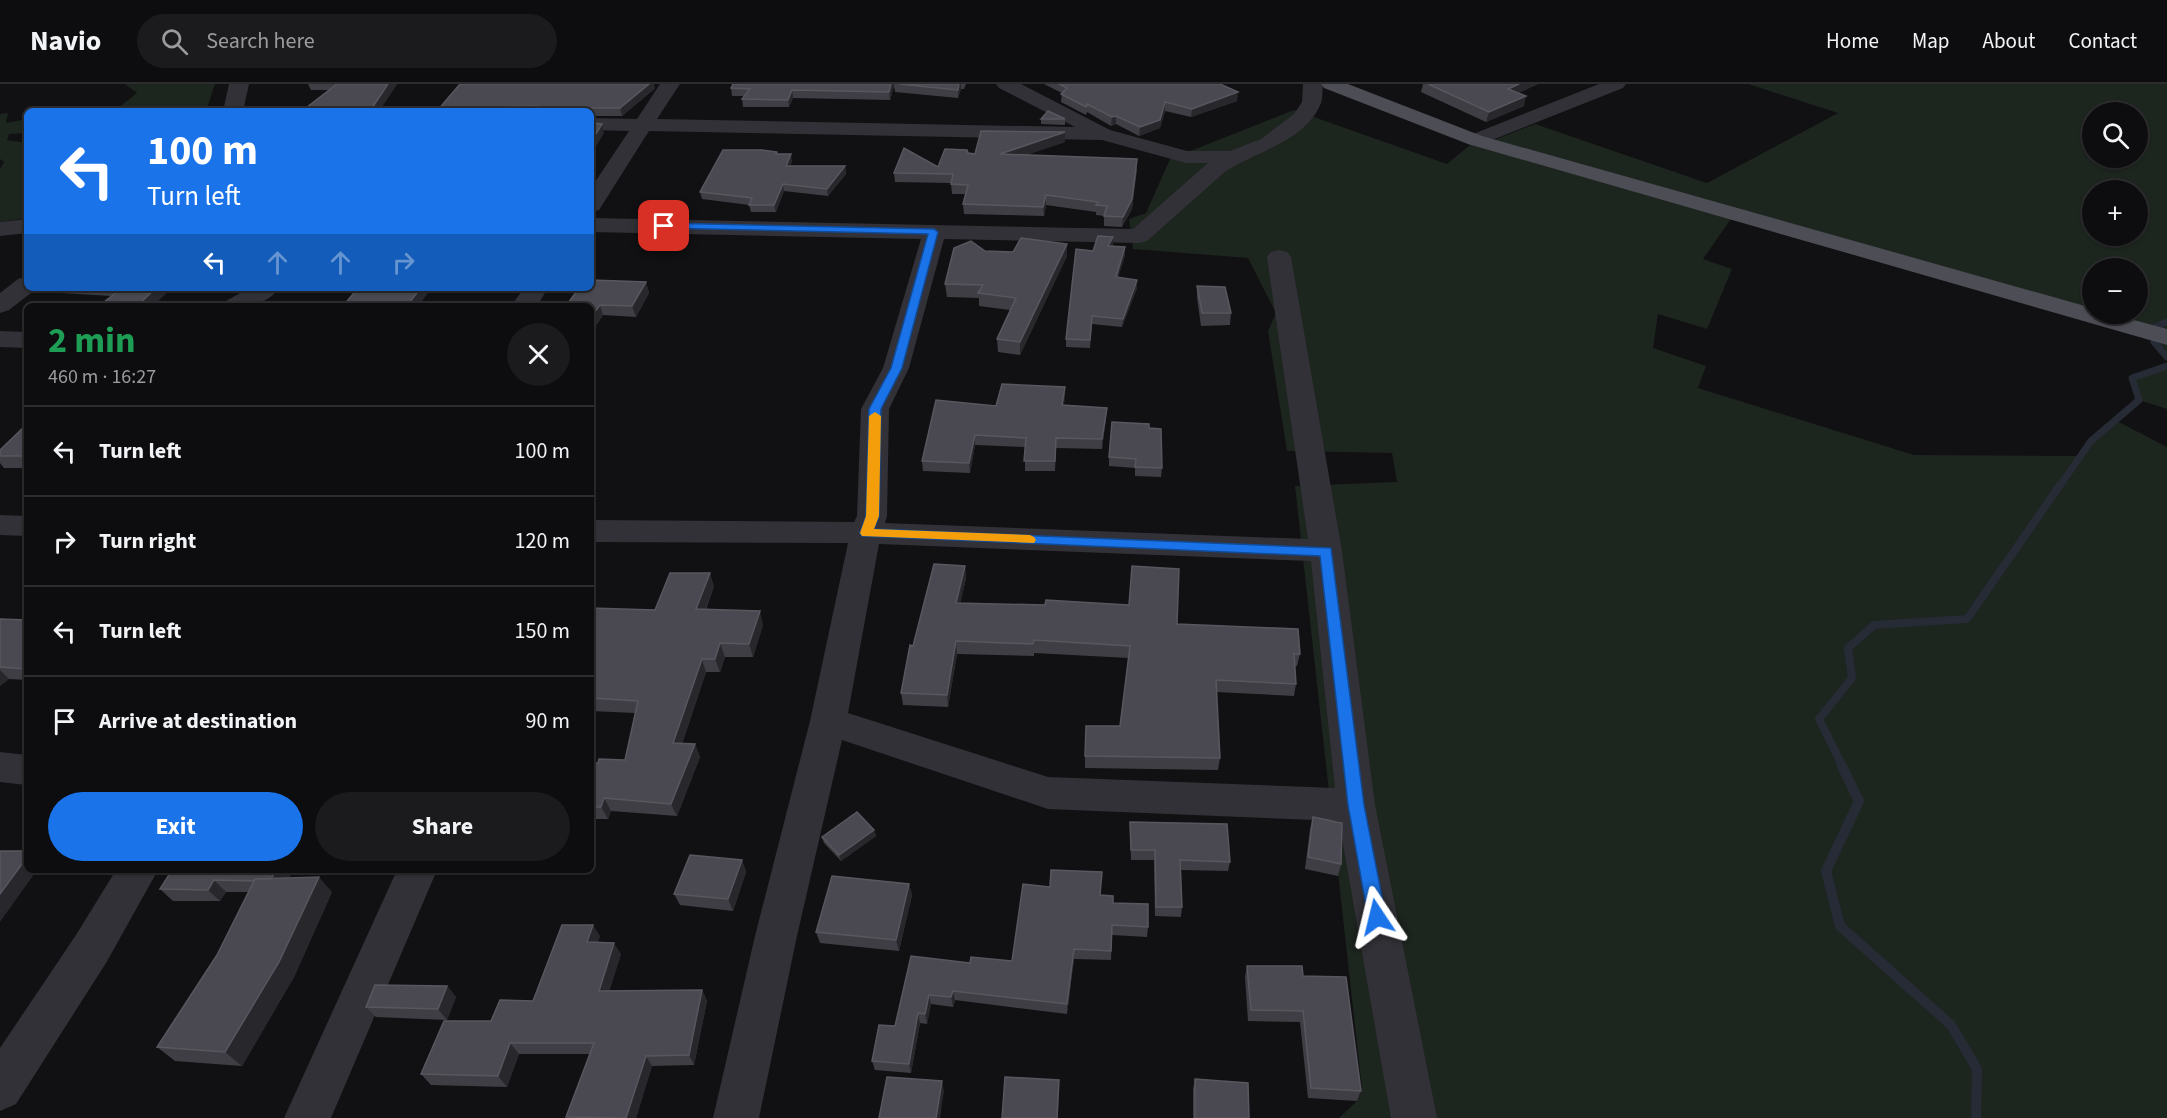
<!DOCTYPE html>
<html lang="en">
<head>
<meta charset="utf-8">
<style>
  body { margin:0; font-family:"Source Sans 3",sans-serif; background:#1b1a1c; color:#f1f3f6; height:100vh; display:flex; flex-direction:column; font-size:22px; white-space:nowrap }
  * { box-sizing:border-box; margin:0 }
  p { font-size:20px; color:#9a9b9e }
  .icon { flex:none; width:33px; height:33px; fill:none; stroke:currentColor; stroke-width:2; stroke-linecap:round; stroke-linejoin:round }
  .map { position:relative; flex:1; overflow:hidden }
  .sheet { position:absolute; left:24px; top:219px; width:570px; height:570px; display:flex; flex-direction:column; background:#0d0c0e; border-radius:9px; box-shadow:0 2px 4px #0004,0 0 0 2px #2d2c2e }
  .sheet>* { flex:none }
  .top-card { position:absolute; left:24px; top:24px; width:570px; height:183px; border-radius:9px; box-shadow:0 2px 4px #0004,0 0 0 2px #2d2c2e; background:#1a73e8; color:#fff; overflow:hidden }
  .tools { position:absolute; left:2082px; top:18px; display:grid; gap:12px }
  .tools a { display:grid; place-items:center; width:66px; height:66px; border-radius:50%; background:#0d0c0e; box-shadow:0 2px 4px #0004,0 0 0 2px #2d2c2e; font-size:30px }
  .pin { position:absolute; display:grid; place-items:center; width:51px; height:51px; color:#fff; margin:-26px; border-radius:12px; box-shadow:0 3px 9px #0006 }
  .me { position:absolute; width:66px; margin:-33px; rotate:350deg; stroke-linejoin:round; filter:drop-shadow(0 0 4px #0008) }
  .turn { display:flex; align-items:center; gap:21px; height:126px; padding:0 24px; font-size:27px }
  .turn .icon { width:78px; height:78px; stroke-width:2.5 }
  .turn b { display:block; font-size:42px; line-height:51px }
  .lanes { display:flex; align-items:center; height:57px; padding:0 24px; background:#0003; justify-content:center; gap:30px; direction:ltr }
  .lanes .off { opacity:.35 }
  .round { display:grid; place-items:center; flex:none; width:63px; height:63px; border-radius:32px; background:#1b1a1c }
  .summary { display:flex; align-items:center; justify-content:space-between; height:102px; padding:0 24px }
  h1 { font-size:36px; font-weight:700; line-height:45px; color:#1e9e55 }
  .cta { display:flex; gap:12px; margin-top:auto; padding:12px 24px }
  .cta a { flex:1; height:69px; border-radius:36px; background:#1a73e8; color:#fff; font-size:24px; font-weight:700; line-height:69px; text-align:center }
  .cta a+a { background:#1b1a1c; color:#f1f3f6 }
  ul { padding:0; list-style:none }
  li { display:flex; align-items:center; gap:18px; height:90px; padding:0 24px; border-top:2px solid #2d2c2e }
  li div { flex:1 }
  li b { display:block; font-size:22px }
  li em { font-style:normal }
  header { display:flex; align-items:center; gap:36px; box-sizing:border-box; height:84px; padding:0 30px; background:#0d0c0e; border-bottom:2px solid #2d2c2e }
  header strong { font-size:28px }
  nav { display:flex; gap:33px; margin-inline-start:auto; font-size:21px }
  .search { width:420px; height:54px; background:#1b1a1c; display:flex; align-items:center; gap:15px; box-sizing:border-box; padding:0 21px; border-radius:33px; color:#9a9b9e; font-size:22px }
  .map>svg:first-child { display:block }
  .green { fill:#1d251f; fill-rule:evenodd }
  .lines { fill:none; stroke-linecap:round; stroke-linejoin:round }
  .stream-far2 { stroke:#262b36; stroke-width:7 }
  .stream-far1 { stroke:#262b36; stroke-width:8 }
  .stream { stroke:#262b36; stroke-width:10 }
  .minor { fill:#323137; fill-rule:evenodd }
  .major { fill:#4d4d56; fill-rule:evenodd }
  .wall { fill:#3f3e45 }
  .shaded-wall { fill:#28272c }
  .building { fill:#4a4951; stroke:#585760; stroke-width:1.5 }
  .route { fill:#1a73e8; stroke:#114b97; stroke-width:1.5 }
  .slow { fill:#f59e0b }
</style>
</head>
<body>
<header>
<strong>Navio</strong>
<div class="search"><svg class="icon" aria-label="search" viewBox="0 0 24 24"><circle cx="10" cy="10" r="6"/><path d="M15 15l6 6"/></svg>Search here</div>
<nav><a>Home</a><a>Map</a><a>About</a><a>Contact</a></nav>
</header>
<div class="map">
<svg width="2167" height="1034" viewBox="0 0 2167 1034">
  <rect width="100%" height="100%" fill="#111012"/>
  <path class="green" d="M125 0H215L206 27H114L137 9Z
    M1748 0H2167V273L2154 258 2152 249 1738 125 1703 175 1732 185 1707 245 1658 230 1653 264 1706 282 1698 304 1914 371 2080 372 2091 357 2115 336 2167 363V1034H1339L1357 1017 1362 1005 1295 402 1397 398 1392 369 1287 367 1268 247 1276 229 1248 174 1133 165 1129 135 1146 129 1170 75 1294 26 1447 80 1470 61 1494 56 1535 40 1707 99 1838 29ZM2092 28H2138V74H2092ZM2092 106H2138V152H2092ZM2092 184H2138V230H2092Z
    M8 29 6 39 27 35V49L9 50 7 56 27 59V134L0 138V85L4 78 0 75V30Z
    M2167 282V325L2139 316 2132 294Z"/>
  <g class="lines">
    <path class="stream-far2" d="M2151 245 2167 238
      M2154 258 2167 273
      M2059 403 2091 357 2139 316 2132 294 2167 282"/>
    <path class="stream-far1" d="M1843 683 1819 635 1852 594 1848 564 1874 541 1967 535 2060 401"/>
    <path class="stream" d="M1842 682 1859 717 1826 787 1840 842 1951 941 1977 985 1976 1034"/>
    <path class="minor" d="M229 0H249L243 27H223Z
      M660 0H680L657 35 1075 43 999 4 996 0H1021L1110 46 1187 67H1230L1261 55 1294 30 1302 18 1303 0H1323C1322 6 1323 14 1321 19 1306 57 1257 67 1226 87L1147 157 1139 159 944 155 909 284 889 325 887 432 885 439 1308 455 1267 173 1271 168 1279 166 1287 168 1291 173 1342 467 1375 721 1437 1034H1391L1339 737 1048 725 842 656 797 852 759 1034H713L755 852 810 637 848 459 591 458V436L854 438 857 432 861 325 883 284 921 155 591 148V134L1133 145 1208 79H1186L1102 56 649 47 599 126 591 128V104L629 47 591 46V34L637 35ZM879 460 1311 477 1335 704 1048 693 848 629Z
      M1599 0H1626L1623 4 1482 60 1475 62 1468 60 1465 56 1468 52Z
      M27 135V149L0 152V138Z
      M27 193V204L36 205 9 226 0 229V209L18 195Z
      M249 204H279C266 223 243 222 222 222L226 217Z
      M524 204H548L537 222H511Z
      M0 247 27 248V264L0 263Z
      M0 431 27 432V452L0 451Z
      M0 668 27 671V701L0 698Z
      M116 786H158L106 879 16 1020 0 1027V964L76 851Z
      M397 786H437L331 1034H284Z"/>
    <path class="major" d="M1321 0H1348L1482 52 2092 224V230H2112L2167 245V261L1468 60 1324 4Z"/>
  </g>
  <path class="wall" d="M308 0H397L379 27H302L329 6H311Z
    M733 0H966L964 5H961L958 14 895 8 894 2 890 16 793 14 789 23H743L742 15 744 12H732L731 4Z
    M1044 0H1220L1237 17 1191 33 1165 27 1160 44 1139 52 1116 40 1111 42 1087 28 1086 31 1061 18 1062 9Z
    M1423 0H1538L1518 9 1524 22 1486 38 1421 8Z
    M655 4 653 6 622 32H591V27H437Z
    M1041 35H1065V41L1041 40Z
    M1065 48V58L1025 71 1137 85 1132 125 1122 143 1104 142V132L1096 131V128L1046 121 1044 132 964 130 963 120 966 110H952L951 99 895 98 894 89 938 83 968 69 975 70Z
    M777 68V70L792 77 790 82H845L846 90 828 112 784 107 776 128H751L749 121 702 115 700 108Z
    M1067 160V172L1020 271 998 268 997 255 1010 226 979 222V214L947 213 945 200 985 167 1013 168Z
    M1113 161 1112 162 1125 163V171L1118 193 1137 204 1122 243 1092 240 1090 264 1066 263V255L1093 167Z
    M646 198 649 209 636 233 603 231 591 249V222H569L568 219Z
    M1197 202 1231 229 1230 241 1201 242 1197 214Z
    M57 204H172L112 212 61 209Z
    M1065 303 1064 321 1107 324 1106 334 1102 365 1056 364 1055 387H1025V363L975 361 970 389 923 387 922 377 996 322Z
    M27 340V384H4L0 379V366Z
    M1149 344 1162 384 1161 393 1135 392V384L1109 382V373Z
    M965 482 966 494 960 519 1177 540 1300 570 1297 582H1295L1296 600 1294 612 1216 608 1220 674 1218 686 1085 684V672L1120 642 1129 574 1034 569V572L957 570 948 623 903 621 901 609 913 562Z
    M714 502 706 526 763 541 753 573H725L720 588H706L682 660H695L700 673 677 732 611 727 608 735H591V679H598L625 676 635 629 591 627V524L655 526Z
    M0 535 27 536V596L9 595 0 602Z
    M1313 733 1341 780 1338 792 1305 785 1310 745Z
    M1130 738 1230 778 1228 787 1181 786 1182 823 1181 833 1155 832 1154 776H1131Z
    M874 746 876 752 841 777 824 759 822 753Z
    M742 776 746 788 733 827 680 821 674 810Z
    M172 786H293L289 794 332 808 294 893 242 982 175 977 157 963 217 871 249 808H226L220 817H173L160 805Z
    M909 800 912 811 899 867 820 859 816 848Z
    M1101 811 1148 843 1147 853 1112 851 1111 876 1074 875 1067 930 955 916 953 923 931 920 927 940 920 939 911 989 875 986 872 977 895 942 911 872 970 879 1012 877Z
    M600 852 598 858 621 870 609 907 702 906 707 917 694 981 652 982 636 1034H567L566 1033 590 970H519L507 1003 431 1001 421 990 491 937 533 917Z
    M1247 882 1303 892 1361 1007 1357 1017 1308 1014 1300 938 1248 937 1245 893Z
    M447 902 456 913 447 936 376 933 366 923Z
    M1195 995 1249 1034H1193V1005Z"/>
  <path class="shaded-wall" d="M388 0H397L379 27H370Z
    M649 0H654L655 4 653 6 622 32 620 24Z
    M891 0H894V2L890 16 889 8Z
    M959 0H961V5L958 14V6Z
    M1519 0H1538L1506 15 1508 5Z
    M792 6 793 14 789 23 788 16Z
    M1238 8 1237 17 1191 33 1192 25Z
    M1526 12 1524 22 1486 38 1489 28Z
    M1165 18V27L1160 44 1139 52 1140 43Z
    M1116 32V40L1111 42 1112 33Z
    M602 40 604 49 591 71V58Z
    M1065 48V58L1001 80 1000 70Z
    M791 70 792 77 788 89 786 82Z
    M1137 75 1132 125 1122 143 1123 133Z
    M845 82 846 90 828 112 827 105Z
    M783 100 784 107 776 128 774 121Z
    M1046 111V121L1044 132 1043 123Z
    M1113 153V161L1108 170V162Z
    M1067 160V172L1020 271V258Z
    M1125 163V171L1116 201V193Z
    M1137 196V204L1122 243 1123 235Z
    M646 198 649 209 636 233 632 222Z
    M156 204H172L153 222H137Z
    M421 204H432L418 222 408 220Z
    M600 221 603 231 591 249V233Z
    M1065 303V313L1062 331V321Z
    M1107 324 1106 334 1102 365V355Z
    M975 351V361L970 389 969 379Z
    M965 482 966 494 958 531 956 519Z
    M710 489 714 502 701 538 696 525Z
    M760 527 763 541 753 573 749 560Z
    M956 557 957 570 948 623 947 611Z
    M720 559 725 573 720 588 715 575Z
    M702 575 706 588 678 672 673 659Z
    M0 586 9 595 0 602Z
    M695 660 700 673 677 732 671 720Z
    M604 714 611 727 608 735 601 723Z
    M874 746 876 752 841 777 839 771Z
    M27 773V786H37L0 838V810Z
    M742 776 746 788 733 827 728 815Z
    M276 786H293L281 808 270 797Z
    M319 793 332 808 294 893 242 982 225 968Z
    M214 796 226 808 220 817 208 806Z
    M909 800 912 811 899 867 896 856Z
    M593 841 600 852 594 869 587 858Z
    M614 859 621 870 606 918 599 907Z
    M1074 865V875L1067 930V920Z
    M447 902 456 913 447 936 438 925Z
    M702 906 707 917 694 981 689 971Z
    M953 907 955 916 953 923 951 913Z
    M929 911 931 920 927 940 925 930Z
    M918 929 920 939 911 989 909 980Z
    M510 959 519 970 507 1003 498 992Z
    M646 972 652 982 636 1034H626Z
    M1059 996 1058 1034H1057Z
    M942 997 944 1007 940 1034H936Z"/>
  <path class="building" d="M337 0H388L370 27H302Z
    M460 0H649L620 24H587V27H533L538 22 478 23 474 27H437Z
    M733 0H891L889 8 792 6 788 16 742 15 750 5 731 4Z
    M899 0H959L958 6Z
    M1059 0H1220L1238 8 1192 25 1165 18 1160 36 1140 43 1116 32 1112 33 1087 20 1086 23 1061 10 1067 4Z
    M1428 0H1519L1508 5 1526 12 1489 28Z
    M1048 27 1065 35H1041Z
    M591 39 602 40 591 58Z
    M981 47 1065 48 1000 70 1137 75 1132 115 1123 133 1104 132 1107 122 1096 121 1098 118 1046 111 1043 123 963 120 968 101 951 100 953 90 894 89 904 64 938 83 945 65 967 66 968 69 975 70Z
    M723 66H762L777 68 776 70H791L786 82H845L827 105 783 100 774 121H749L752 114 700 108Z
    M1098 152 1113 153 1108 162 1125 163 1116 193 1137 196 1123 235 1092 232 1090 256 1066 255 1076 165 1093 167Z
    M1021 154 1067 160 1020 258 997 255 1016 214 978 209 983 201 945 200 954 164 971 157 985 167 1013 168Z
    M591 196 646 198 632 222 600 221 591 233V222H569L571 220 568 219 579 204H591Z
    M1197 202 1225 203 1231 229H1202Z
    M122 204H156L137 222H99Z
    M358 204H421L408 220 442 222H343Z
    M1002 300 1065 303 1062 321 1107 324 1102 355 1056 354 1055 377H1024L1026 354 975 351 969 379 922 377 936 316 996 322Z
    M1112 338 1149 340V344L1161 345 1162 384 1135 383 1136 375 1109 373Z
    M27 340V372H0V366Z
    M934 480 965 482 956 519 1045 521 1046 516 1129 521 1132 482 1179 485 1177 540 1298 545 1300 570H1294L1296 600 1216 596 1220 674 1085 672 1086 642H1120L1130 562 1034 556 1033 560 956 557 947 611 901 609 910 561 913 562Z
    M670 489H710L696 525 760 527 749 560 720 559 715 575H702L673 659 695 660 671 720 604 714 601 723H591V679H598L599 675 625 676 638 617 591 614V524L655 526Z
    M0 535 27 536V585L0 583Z
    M857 728 874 746 839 771 822 753Z
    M1313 733 1342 739 1341 780 1308 773Z
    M1130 738 1227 740 1230 778 1180 776 1182 823H1156L1155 766H1131Z
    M0 767H27V773L0 810Z
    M690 771 742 776 728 815 674 810Z
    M172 786H276L271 795H255L254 797 214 796 208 806 160 805Z
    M1051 786 1102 788 1100 811 1113 812V819L1148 820V843L1112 841 1111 867 1074 865 1067 920 953 907 951 913 929 911 925 930 918 929 909 980 872 977 879 941 895 942 911 872 970 879 971 873 1012 877 1023 800 1050 803Z
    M832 792 909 800 896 856 816 848Z
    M319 793 279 878 225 968 157 963 217 871 255 795Z
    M562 841H593L587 858 614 859 599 907 702 906 689 971 646 972 626 1034 566 1033 594 959H510L498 992 421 990 444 937H491L500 916 533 917Z
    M1247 882H1302L1303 892 1346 893 1361 1007 1311 1004 1303 927 1251 926Z
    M375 901 447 902 438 925 366 923Z
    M887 993 942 997 936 1034H879Z
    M1005 993 1059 996 1057 1034H1002Z
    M1195 995 1248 999 1249 1034H1195Z"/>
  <path class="route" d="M664 139 934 145 938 148 902 284 881 325 879 432 874 445 1331 464 1364 721 1386 833 1383 838 1377 841 1371 838 1368 833 1348 721 1320 472 862 452 860 449 866 432 869 325 891 284 928 150 660 144 659 142Z"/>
  <path class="slow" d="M875 328 881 332 879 432 874 445 1030 451 1034 453 1036 456 1034 459 862 452 860 449 866 432 869 332Z"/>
</svg>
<div class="tools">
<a><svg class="icon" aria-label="search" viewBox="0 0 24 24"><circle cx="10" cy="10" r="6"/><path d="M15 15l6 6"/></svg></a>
<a>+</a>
<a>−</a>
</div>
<div class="pin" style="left:664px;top:142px;background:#d93025"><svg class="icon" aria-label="arrive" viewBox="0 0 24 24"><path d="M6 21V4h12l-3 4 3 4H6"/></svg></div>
<svg class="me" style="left:1377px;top:833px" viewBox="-20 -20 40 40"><path d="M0-17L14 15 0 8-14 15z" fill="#1a73e8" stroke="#fff" stroke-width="4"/></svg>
<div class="top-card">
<div class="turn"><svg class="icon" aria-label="left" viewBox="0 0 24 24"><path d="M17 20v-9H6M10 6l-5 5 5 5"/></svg><div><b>100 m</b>Turn left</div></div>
<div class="lanes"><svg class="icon" aria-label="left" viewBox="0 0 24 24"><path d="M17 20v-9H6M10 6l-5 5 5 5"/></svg><svg class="icon off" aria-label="ahead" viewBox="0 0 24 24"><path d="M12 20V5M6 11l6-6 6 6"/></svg><svg class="icon off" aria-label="ahead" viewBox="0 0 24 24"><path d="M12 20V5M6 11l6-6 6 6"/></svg><svg class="icon off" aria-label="right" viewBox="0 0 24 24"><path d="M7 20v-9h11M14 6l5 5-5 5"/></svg></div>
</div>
<section class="sheet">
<div class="summary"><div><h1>2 min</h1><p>460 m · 16:27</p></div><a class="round"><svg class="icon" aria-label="close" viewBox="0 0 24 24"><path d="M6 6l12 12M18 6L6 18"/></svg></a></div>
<ul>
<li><svg class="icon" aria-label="left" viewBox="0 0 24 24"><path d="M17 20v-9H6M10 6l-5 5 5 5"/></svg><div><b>Turn left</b></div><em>100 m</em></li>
<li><svg class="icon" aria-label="right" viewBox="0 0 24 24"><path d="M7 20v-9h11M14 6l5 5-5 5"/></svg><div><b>Turn right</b></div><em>120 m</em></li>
<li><svg class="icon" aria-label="left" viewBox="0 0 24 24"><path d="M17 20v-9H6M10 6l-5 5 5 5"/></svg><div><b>Turn left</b></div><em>150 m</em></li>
<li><svg class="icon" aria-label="arrive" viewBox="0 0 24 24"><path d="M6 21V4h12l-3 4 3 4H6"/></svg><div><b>Arrive at destination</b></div><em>90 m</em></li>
</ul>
<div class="cta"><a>Exit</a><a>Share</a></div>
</section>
</div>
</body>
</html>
